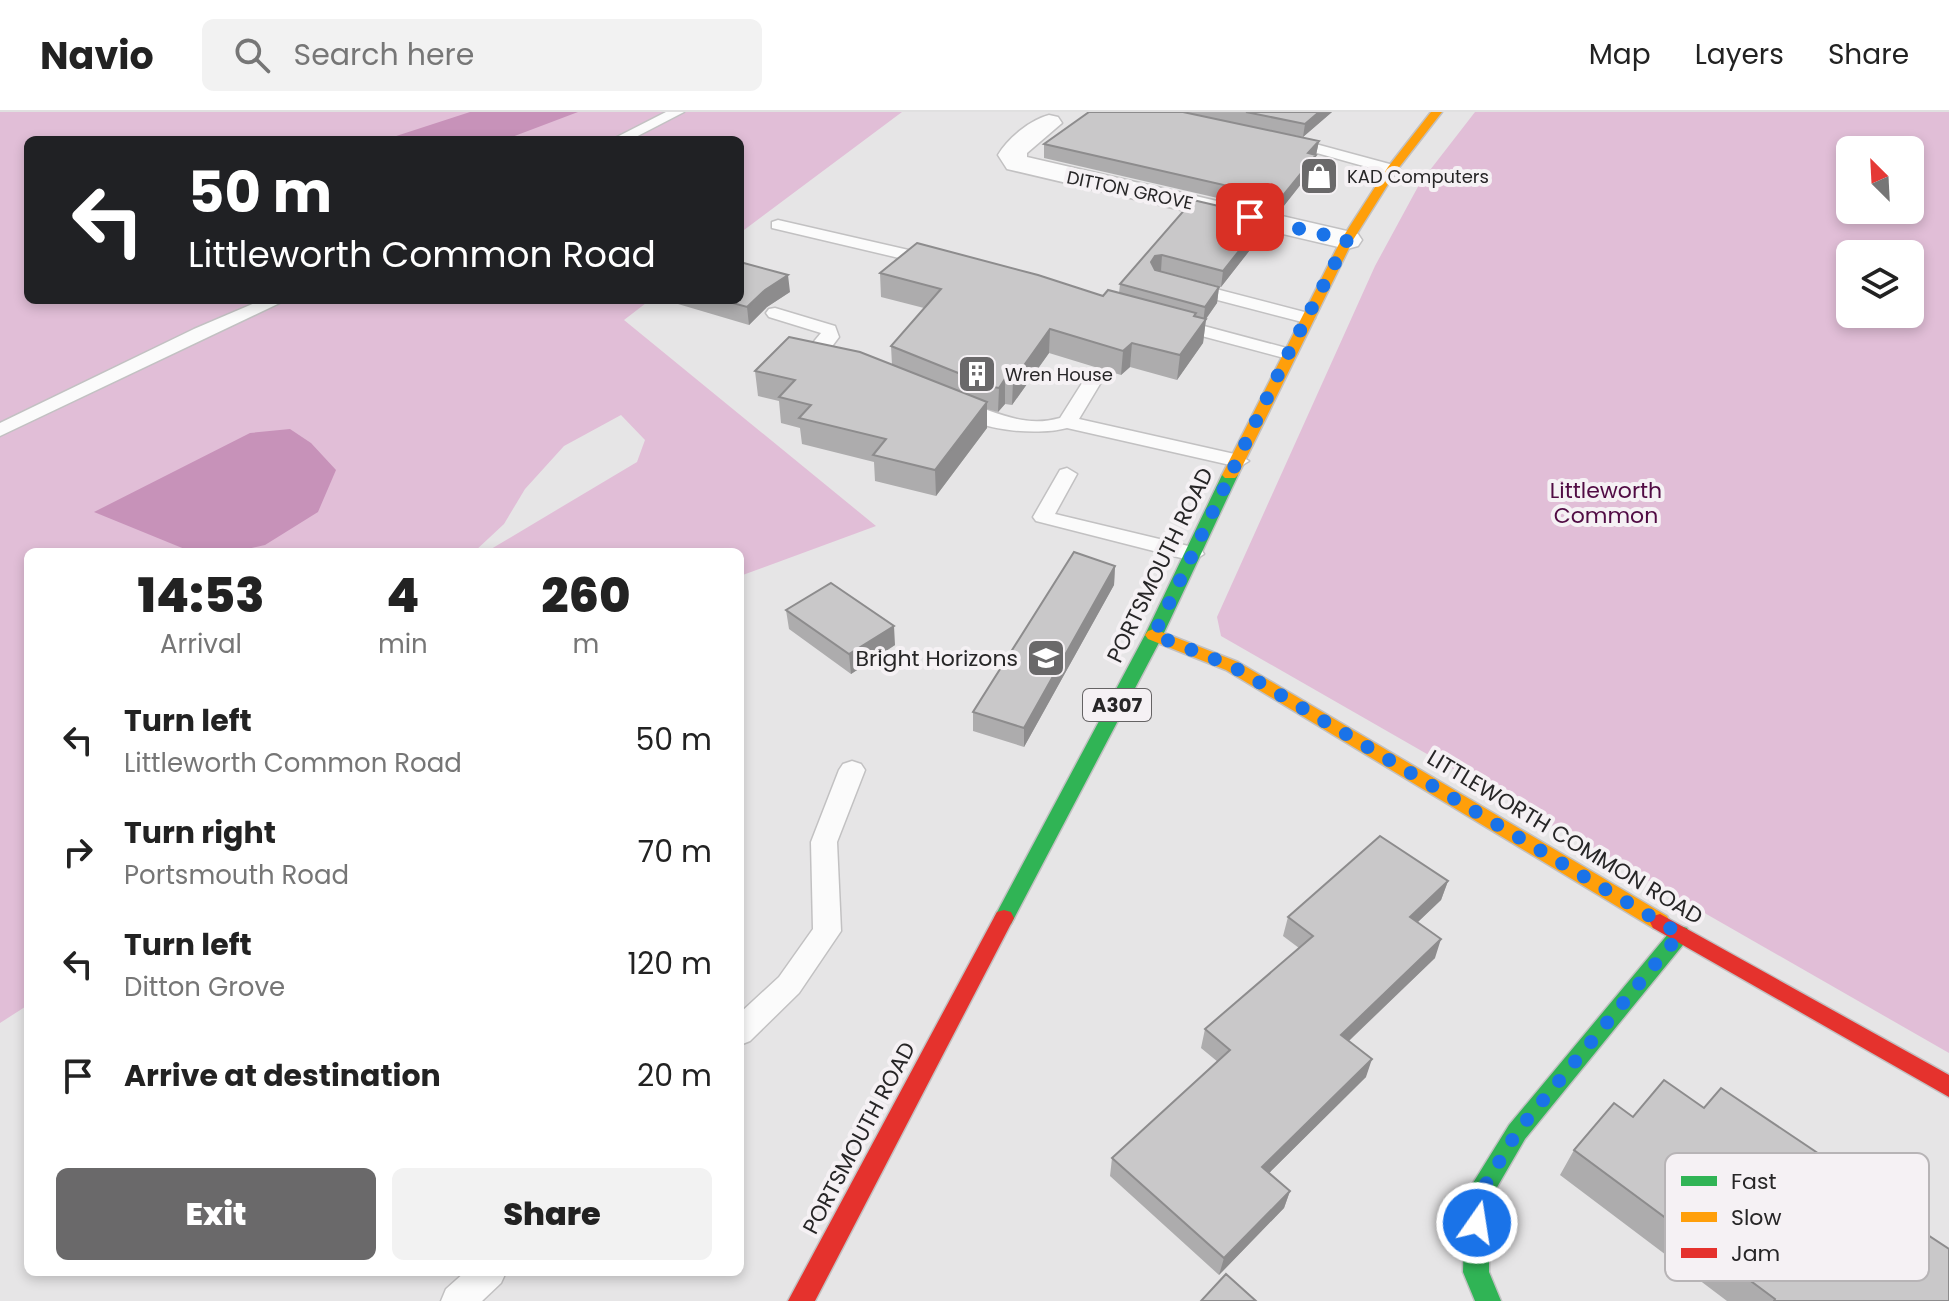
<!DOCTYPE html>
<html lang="en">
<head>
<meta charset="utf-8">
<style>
  body { margin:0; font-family:Poppins,sans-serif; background:#f2f2f2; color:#222; height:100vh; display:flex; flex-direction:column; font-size:30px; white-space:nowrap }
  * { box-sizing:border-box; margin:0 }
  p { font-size:26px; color:#767676 }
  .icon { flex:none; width:44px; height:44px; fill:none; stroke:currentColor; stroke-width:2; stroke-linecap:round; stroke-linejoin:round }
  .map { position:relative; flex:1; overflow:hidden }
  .side { position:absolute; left:24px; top:436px; width:720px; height:728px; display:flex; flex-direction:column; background:#fff; border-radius:12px; box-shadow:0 4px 12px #0003 }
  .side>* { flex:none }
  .guide { position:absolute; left:24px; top:24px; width:720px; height:168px; border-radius:12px; box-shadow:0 4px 12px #0003; background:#202124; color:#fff; overflow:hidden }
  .needle { width:52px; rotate:336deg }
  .buttons { position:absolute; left:1836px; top:24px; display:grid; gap:16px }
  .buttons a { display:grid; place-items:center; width:88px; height:88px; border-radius:12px; background:#fff; box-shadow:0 4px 12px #0003; font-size:40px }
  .pin { position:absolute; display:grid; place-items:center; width:68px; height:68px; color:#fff; margin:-34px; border-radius:16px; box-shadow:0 4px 12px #0006 }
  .me { position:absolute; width:88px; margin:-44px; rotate:13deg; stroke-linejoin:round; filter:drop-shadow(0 0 6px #0008) }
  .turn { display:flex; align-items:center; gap:28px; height:168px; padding:0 32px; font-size:36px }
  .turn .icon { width:104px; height:104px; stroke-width:2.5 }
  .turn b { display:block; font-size:56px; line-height:68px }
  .eta { display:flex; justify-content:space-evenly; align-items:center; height:136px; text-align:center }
  .eta b { font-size:48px; font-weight:800; line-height:56px }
  .action { display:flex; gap:16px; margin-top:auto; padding:16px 32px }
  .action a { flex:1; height:92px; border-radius:12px; background:#6a696a; color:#fff; font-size:32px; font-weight:800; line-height:92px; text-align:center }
  .action a+a { background:#f2f2f2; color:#222 }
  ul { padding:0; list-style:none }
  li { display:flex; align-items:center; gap:24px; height:112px; padding:0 32px }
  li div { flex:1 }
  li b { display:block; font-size:30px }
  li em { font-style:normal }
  header { display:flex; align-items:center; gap:48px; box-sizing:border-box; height:112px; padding:0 40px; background:#fff; border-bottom:2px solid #e0e0e0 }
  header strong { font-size:38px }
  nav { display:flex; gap:44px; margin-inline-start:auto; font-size:28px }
  .search { width:560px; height:72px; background:#f2f2f2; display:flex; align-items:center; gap:20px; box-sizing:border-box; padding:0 28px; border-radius:12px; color:#767676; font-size:30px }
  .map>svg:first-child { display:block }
  .green { fill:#e1bed7; fill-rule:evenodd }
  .water { fill:#c792b9 }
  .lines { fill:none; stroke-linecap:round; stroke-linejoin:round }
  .lane-casing { stroke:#c2c1c2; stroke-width:3 }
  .street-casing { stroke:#c2c1c2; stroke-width:3 }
  .fast-casing { stroke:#c2c1c2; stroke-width:3 }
  .slow-casing { stroke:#c2c1c2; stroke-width:3 }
  .jam-casing { stroke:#c2c1c2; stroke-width:3 }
  .lane { fill:#fbfbfb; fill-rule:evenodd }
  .street { fill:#fbfbfb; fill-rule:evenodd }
  .fast { fill:#30b455; fill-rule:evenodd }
  .slow { fill:#ff9f0a; fill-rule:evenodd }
  .jam { fill:#e5322d; fill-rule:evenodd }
  .wall { fill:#adacad }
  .shaded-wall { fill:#8d8c8d }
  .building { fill:#c9c8c9; stroke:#8d8c8d; stroke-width:2 }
  .route { stroke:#1a73e8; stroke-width:14; stroke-dasharray:0 25.2 }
  .labels { text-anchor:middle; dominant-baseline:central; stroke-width:8; stroke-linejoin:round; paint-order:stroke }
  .far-poi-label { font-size:18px; fill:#272627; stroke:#f5f1f4; text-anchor:start }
  .far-street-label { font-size:18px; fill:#272627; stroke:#f5f1f4 }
  .shield { fill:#f5f1f4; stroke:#656364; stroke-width:2 }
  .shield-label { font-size:20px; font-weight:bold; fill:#272627 }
  .park-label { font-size:22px; fill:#510c44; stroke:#f5f1f4 }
  .street-label { font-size:22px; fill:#272627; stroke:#f5f1f4 }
  .poi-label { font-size:22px; fill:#272627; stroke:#f5f1f4; text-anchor:end }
  .key { fill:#f5f1f4; stroke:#b7b4b6; stroke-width:2 }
  .key-label { font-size:22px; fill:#272627 }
</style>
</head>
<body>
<header>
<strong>Navio</strong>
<div class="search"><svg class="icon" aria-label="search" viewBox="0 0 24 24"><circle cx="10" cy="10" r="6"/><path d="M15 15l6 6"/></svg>Search here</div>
<nav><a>Map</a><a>Layers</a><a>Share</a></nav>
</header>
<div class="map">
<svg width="1949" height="1189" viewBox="0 0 1949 1189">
  <rect width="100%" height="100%" fill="#e6e5e6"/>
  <path class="green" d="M0 0H902L740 121V28H28V188H650L624 208 876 414 740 464V440H486L637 350 645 328 621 303 564 334 525 377 504 412 474 440H28V893L0 911Z
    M1475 0H1949V941L1221 524 1217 505 1375 154 1420 71ZM1850 38H1910V98H1850ZM1850 142H1910V202H1850Z"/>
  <path class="water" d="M470 0H578L504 28 387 27Z
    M290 317 311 331 336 358 318 400 265 433 234 440H192L94 400 250 321Z"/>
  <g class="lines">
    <defs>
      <path id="lane" d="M666 0H684L630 28H611Z
        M1286 24 1397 54 1400 57 1392 62 1281 31V25Z
        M778 108 939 145 941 149 933 154 772 116V110Z
        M1189 170 1312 202 1315 206 1306 211 1183 179 1181 175Z
        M262 188H286L0 324V311L194 217Z
        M775 196 835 214 839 225 830 237 852 248 849 252 843 253 816 244 811 233 821 221 769 205 766 201 769 197Z
        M1174 206 1294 238 1297 242 1288 247 1168 215 1165 211 1168 207Z
        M1091 266 1100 272 1079 307 1239 343 1249 349 1239 355 1067 316C1037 324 972 319 950 295L959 289C995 298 1022 317 1060 306L1084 268Z
        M1067 356 1077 362 1055 402 1201 437 1204 442 1193 449 1036 409 1033 405 1060 358Z
        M852 649 861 652 865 658 837 730 841 819 799 881 750 929 740 933V901L779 865 813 817 811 730 839 658 843 652Z
        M465 1160H506L501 1171 482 1189H441L446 1177Z"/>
      <path id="street" d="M1049 3 1058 5 1062 11 1027 41V45L1347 119 1358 122 1362 128 1358 134 1347 137 1007 57 998 43C1008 26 1030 8 1049 3Z"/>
      <path id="fast" d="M1230 358 1238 363 1163 523 1011 812 1004 814 997 812 994 806 1145 523 1222 363Z
        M1680 814 1687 816 1690 822 1687 828 1525 1027 1489 1089V1160L1501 1189H1475L1463 1160 1465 1087 1468 1079 1509 1013 1673 816Z"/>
      <path id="slow" d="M1431 0H1442L1397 58 1353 128 1238 363 1235 366H1225L1222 363 1341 128 1388 55Z
        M1154 517 1238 550 1667 804 1670 810 1667 816 1660 818 1653 816 1226 558 1148 527 1145 523 1148 519Z"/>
      <path id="jam" d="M1004 798 1011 800 1014 806 815 1189H788L997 800Z
        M1660 802 1949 963V985L1653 816 1650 810 1653 804Z"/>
    </defs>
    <use href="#lane" class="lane-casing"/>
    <use href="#street" class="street-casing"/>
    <use href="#fast" class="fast-casing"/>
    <use href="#slow" class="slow-casing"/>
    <use href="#jam" class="jam-casing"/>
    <use href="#lane" class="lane"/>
    <use href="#street" class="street"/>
    <use href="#fast" class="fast"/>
    <use href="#slow" class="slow"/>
    <use href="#jam" class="jam"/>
  </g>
  <path class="wall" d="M1089 0H1332L1303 25 1241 13 1319 29 1313 57 1279 100 1044 46V32Z
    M1193 88 1266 105 1264 120 1221 175 1161 159 1219 175 1217 191 1206 207 1203 231 1177 268 1130 255 1121 263 1049 241 1012 293 1005 292 998 300 987 297V316L936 384 875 369 874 350 802 332 800 316 781 311 779 289 758 284 755 259 892 253 891 234 924 196 881 185 880 161 1103 184 1119 181 1120 172Z
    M790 180 767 195 749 213 678 192 677 188H740Z
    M1115 454 1114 473 1024 635 973 619V600Z
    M786 498 895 533 851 562 789 517Z
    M1448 769 1441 788 1417 811 1435 846 1349 929 1366 965 1269 1061 1290 1079 1284 1096 1219 1163 1110 1064 1112 1046 1218 950 1201 936 1205 917 1299 836 1283 824 1288 805Z
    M1704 996 1829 1058 1949 1189H1727L1560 1063 1574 1038 1633 1005Z"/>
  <path class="shaded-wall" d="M1319 0H1332L1303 25 1305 12Z
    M1319 29 1313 57 1279 100 1281 86 1308 41Z
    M1266 105 1264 120 1221 175 1223 159Z
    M1162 143 1161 159 1154 160 1151 150 1155 144Z
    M788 163 790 180 767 195 749 213 747 195 765 178Z
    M1219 175 1217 191 1203 211 1205 195Z
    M1206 207 1203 231 1177 268 1180 243Z
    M1050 217 1049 241 1012 293 1013 269Z
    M1132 231 1130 255 1121 263 1123 239Z
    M1005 267V292L998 300 999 276Z
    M987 290V316L936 384 935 358Z
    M1115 454 1114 473 1024 635V616Z
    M894 514 895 533 851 562 849 542Z
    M1448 769 1441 788 1403 824 1410 805Z
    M1441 827 1435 846 1336 941 1341 923Z
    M1372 947 1366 965 1257 1073 1262 1055Z
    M1290 1079 1284 1096 1219 1163 1224 1146Z"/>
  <path class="building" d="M1089 0H1183L1319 29 1308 41 1316 43 1281 86 1044 32Z
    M1246 0H1319L1305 12Z
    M1193 88 1266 105 1223 159 1162 143 1155 144 1151 150 1155 158 1219 175 1205 195 1120 172Z
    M917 131 1038 163 1103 184 1108 178 1196 201 1194 204 1206 207 1180 243 1132 231 1123 239 1050 217 1013 269 1005 267 999 276 993 275 891 234 941 177 880 161Z
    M740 150 788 163 765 178 747 195 722 188H740Z
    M789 225 860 240 987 290 935 358 873 343 886 327 799 306 811 293 779 285 795 268 755 259Z
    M1074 440 1115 454 1024 616 973 600Z
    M831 471 894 514 849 542 786 498Z
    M1380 724 1448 769 1410 805 1441 827 1341 923 1372 947 1262 1055 1290 1079 1224 1146 1112 1046 1230 938 1205 917 1313 824 1288 805Z
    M1664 968 1704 996 1721 976 1834 1052 1829 1058 1949 1137V1189H1774L1775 1187 1574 1038 1614 991 1633 1005Z
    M1226 1162 1256 1189H1201Z"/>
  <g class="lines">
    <path class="route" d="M1250 105 1347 128 1288 242 1154 523 1232 554 1680 822 1517 1020 1477 1087V1111"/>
  </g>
  <defs>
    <symbol id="shop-square" viewBox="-11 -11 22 22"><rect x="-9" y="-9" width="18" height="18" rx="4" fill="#6a696a" stroke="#f5f1f4"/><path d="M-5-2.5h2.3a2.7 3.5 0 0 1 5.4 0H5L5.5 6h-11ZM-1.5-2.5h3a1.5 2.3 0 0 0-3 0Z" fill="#fff"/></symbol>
    <symbol id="building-square" viewBox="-11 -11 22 22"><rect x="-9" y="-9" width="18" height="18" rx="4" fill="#6a696a" stroke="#f5f1f4"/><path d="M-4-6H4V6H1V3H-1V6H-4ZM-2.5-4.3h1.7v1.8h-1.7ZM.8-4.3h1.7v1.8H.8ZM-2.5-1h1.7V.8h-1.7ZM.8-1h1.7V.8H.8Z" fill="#fff"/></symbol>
    <symbol id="school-square" viewBox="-11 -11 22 22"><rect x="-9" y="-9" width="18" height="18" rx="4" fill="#6a696a" stroke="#f5f1f4"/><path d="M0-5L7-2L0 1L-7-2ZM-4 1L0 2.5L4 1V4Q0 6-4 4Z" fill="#fff"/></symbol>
  </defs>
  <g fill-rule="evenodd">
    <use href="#shop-square" x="1297" y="42" width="44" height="44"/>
    <use href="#building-square" x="955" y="240" width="44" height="44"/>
    <use href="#school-square" x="1024" y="524" width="44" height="44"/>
  </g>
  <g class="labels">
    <g class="far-poi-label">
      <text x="1347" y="64">KAD Computers</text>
      <text x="1005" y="262">Wren House</text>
    </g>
    <g class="far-street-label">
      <text transform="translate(1130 78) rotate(12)">DITTON GROVE</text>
    </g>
    <rect class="shield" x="1083" y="577" width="68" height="32" rx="6"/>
    <g class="shield-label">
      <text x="1117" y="593">A307</text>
    </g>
    <g class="park-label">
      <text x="1606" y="378">Littleworth<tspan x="1606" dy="25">Common</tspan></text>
    </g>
    <g class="street-label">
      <text transform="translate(1160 453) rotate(-64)">PORTSMOUTH ROAD</text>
      <text transform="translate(1565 725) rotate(31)">LITTLEWORTH COMMON ROAD</text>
      <text transform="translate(859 1026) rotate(-62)">PORTSMOUTH ROAD</text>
    </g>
    <g class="poi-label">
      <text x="1018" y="546">Bright Horizons</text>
    </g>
  </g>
  <rect x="1665" y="1041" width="264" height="128" rx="12" class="key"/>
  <rect x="1681" y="1064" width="36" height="10" fill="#30b455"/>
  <rect x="1681" y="1100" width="36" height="10" fill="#ff9f0a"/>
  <rect x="1681" y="1136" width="36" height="10" fill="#e5322d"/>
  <g class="key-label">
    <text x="1731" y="1077">Fast</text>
    <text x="1731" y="1113">Slow</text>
    <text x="1731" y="1149">Jam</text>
  </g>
</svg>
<div class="buttons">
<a><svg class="needle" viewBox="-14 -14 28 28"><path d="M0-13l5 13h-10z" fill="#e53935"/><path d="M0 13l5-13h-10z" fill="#767676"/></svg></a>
<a><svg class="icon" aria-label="layers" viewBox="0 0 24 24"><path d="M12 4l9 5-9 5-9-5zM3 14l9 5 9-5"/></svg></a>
</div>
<div class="pin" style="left:1250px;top:105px;background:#d93025"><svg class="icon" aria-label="arrive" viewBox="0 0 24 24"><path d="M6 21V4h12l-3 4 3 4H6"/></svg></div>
<svg class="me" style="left:1477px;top:1111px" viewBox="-20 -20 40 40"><circle r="17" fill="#1a73e8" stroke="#fff" stroke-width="3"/><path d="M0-11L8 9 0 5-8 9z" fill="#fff"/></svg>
<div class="guide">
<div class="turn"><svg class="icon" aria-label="left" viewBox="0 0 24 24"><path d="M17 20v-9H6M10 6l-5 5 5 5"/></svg><div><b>50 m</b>Littleworth Common Road</div></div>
</div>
<section class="side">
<div class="eta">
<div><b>14:53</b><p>Arrival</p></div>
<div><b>4</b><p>min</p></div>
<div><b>260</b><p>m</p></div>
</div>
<ul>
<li><svg class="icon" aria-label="left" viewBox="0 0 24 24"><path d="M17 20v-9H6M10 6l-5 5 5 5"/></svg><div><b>Turn left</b><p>Littleworth Common Road</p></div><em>50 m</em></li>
<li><svg class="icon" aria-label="right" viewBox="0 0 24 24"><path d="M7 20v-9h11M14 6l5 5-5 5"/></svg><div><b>Turn right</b><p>Portsmouth Road</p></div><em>70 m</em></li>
<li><svg class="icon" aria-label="left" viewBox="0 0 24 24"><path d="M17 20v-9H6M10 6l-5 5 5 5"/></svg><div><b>Turn left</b><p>Ditton Grove</p></div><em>120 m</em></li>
<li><svg class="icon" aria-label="arrive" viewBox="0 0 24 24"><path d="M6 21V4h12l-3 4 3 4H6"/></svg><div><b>Arrive at destination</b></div><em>20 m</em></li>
</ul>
<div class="action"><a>Exit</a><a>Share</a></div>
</section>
</div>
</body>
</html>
